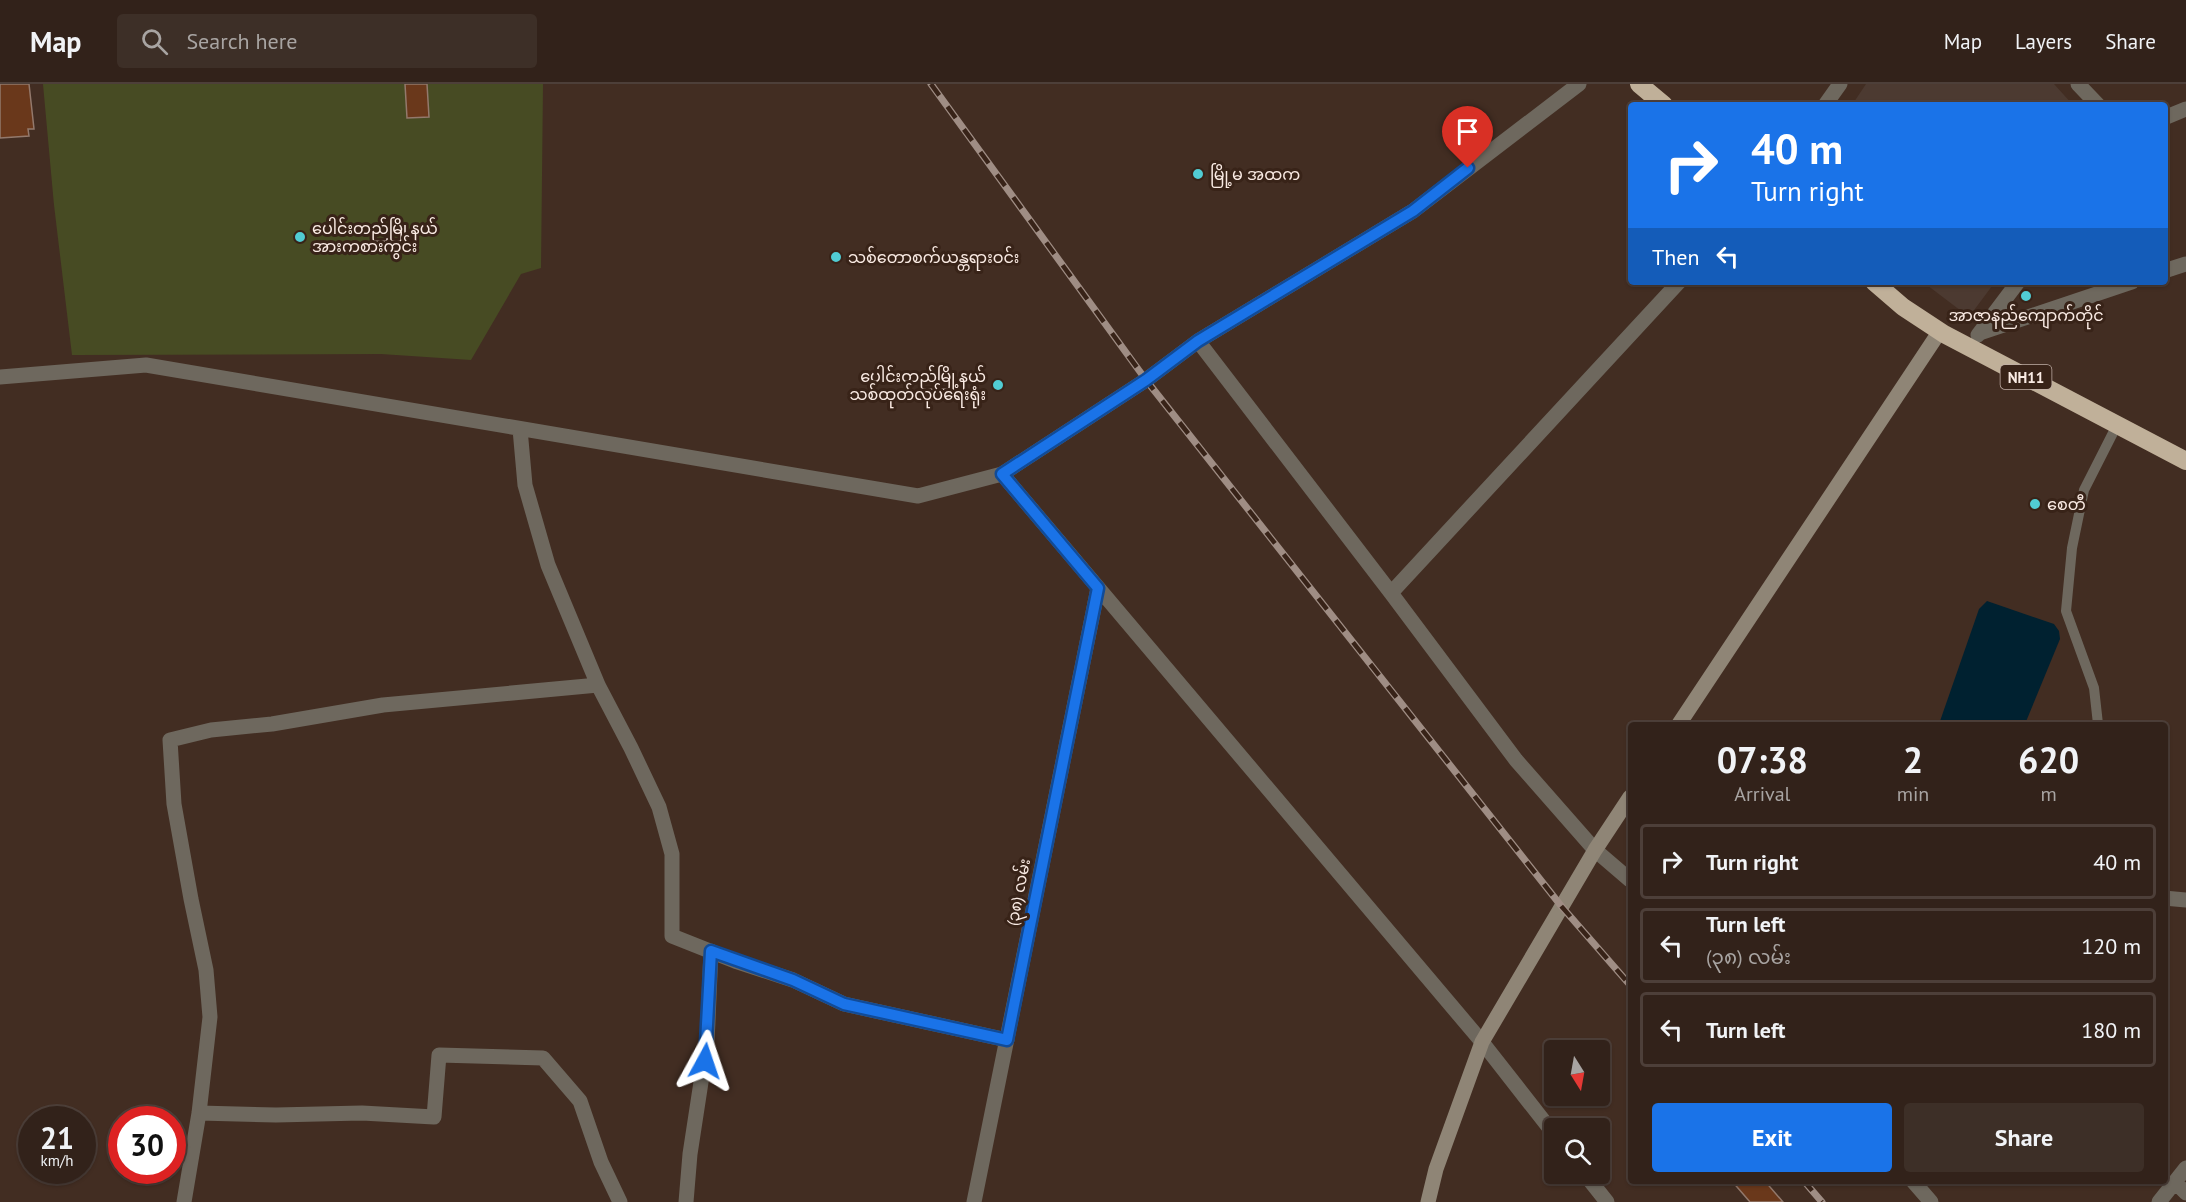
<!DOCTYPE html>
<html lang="en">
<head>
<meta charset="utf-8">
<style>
  body { margin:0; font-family:"PT Sans","Noto Sans Myanmar",sans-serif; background:#3d2f27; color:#f1f3f6; height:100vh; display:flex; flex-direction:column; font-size:22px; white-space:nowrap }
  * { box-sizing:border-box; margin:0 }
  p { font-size:20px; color:#a8a4a2 }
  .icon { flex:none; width:33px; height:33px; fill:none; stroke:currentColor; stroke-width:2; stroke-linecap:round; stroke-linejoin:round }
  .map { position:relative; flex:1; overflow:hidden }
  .panel { position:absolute; left:1628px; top:638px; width:540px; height:462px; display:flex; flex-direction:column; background:#32221a; border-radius:6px; box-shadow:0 2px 4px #0004,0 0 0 2px #4d3f39 }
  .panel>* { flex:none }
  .guide { position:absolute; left:1628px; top:18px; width:540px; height:183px; border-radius:6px; box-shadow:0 2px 4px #0004,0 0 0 2px #4d3f39; background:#1a73e8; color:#fff; overflow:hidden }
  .needle { width:39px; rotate:169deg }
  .controls { position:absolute; left:1544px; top:956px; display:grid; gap:12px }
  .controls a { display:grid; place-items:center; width:66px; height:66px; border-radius:6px; background:#32221a; box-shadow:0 2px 4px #0004,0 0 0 2px #4d3f39; font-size:30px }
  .speed { position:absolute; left:18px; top:1022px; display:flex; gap:12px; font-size:30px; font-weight:700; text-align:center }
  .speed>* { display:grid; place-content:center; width:78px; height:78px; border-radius:50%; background:#32221a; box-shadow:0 2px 4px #0004,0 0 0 2px #4d3f39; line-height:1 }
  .speed small { font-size:15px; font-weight:400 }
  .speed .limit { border:9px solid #d22; background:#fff; color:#111 }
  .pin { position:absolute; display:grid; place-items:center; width:51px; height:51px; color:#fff; margin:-62px -26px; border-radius:50% 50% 50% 0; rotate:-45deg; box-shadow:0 0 6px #0007 }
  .pin .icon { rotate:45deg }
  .me { position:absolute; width:66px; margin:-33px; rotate:5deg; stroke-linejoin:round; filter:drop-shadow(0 0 4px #0008) }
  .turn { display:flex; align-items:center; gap:21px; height:126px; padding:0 24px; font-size:27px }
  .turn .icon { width:78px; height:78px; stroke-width:2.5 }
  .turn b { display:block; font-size:42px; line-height:51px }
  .then { display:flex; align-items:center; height:57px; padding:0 24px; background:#0003; gap:12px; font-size:22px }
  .eta { display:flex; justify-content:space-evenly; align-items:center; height:102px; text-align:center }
  .eta b { font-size:36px; font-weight:800; line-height:42px }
  .action { display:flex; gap:12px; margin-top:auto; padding:12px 24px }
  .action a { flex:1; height:69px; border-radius:6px; background:#1a73e8; color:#fff; font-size:24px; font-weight:800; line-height:69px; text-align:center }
  .action a+a { background:#3d2f27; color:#f1f3f6 }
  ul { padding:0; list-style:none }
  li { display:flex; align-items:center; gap:18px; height:75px; margin:0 12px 9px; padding:0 12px; border:3px solid #4d3f39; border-radius:6px }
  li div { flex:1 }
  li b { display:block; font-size:22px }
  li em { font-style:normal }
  header { display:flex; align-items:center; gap:36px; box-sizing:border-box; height:84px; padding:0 30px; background:#32221a; border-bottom:2px solid #4d3f39 }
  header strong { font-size:28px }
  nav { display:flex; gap:33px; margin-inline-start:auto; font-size:21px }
  .search { width:420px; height:54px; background:#3d2f27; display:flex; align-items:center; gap:15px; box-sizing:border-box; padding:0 21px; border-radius:6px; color:#a8a4a2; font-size:22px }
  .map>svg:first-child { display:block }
  .commercial { fill:#4c3a31 }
  .green { fill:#474b23 }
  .water { fill:#002130 }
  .building { fill:#6a381b; stroke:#93796c; stroke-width:1.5 }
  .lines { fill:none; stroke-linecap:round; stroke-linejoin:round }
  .lane { stroke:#6e685e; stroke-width:10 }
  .street { stroke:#6e685e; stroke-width:15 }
  .secondary { stroke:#8f8576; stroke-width:15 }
  .highway { stroke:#c0b099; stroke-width:18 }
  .rail-casing { stroke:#9f8d84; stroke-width:7 }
  .rail { stroke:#382318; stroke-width:4.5; stroke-dasharray:14; stroke-linecap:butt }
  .route-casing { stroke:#114b97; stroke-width:15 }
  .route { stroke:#1a73e8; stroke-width:10 }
  .poi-dot { fill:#51ccd3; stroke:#382318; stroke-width:2 }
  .labels { text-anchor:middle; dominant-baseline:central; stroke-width:6; stroke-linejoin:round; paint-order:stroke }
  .shield { fill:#382318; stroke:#c0afa7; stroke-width:1.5 }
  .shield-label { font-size:15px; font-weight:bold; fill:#faebe4 }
  .poi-label { font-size:16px; fill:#faebe4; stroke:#382318; text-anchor:start }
  .street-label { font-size:16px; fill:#faebe4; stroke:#382318 }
</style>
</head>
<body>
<header>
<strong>Map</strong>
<div class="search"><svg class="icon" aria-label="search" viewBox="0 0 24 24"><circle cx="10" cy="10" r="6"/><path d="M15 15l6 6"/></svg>Search here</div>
<nav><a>Map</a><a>Layers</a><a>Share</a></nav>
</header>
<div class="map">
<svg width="2186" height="1118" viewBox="0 0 2186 1118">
  <rect width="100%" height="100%" fill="#422d22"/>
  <path class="commercial" d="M1866 0H2054L2073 21H1852Z
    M1923 198H1995L1969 233Z"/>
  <path class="green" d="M43 0H543L541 184 521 190 471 276 381 270 72 271 54 121Z"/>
  <path class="water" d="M1987 517 2054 540 2059 547 2060 555 2025 640H1939L1979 525Z"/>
  <path class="building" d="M0 0H29L34 45H28L29 52 0 54Z
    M405 0H427L429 33 407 34Z
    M1731 1096H1764L1783 1118H1750Z"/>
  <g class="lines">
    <path class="lane" d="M2098 640 2094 604 2066 527 2072 464 2084 406 2117 341"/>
    <path class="street" d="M2078 0 2098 21
      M1825 21 1840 0
      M2164 34 2186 25
      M2164 187 2186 180
      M1980 249 2132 198
      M1978 251 2018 198
      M1198 257 1391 509 1516 676 1595 766 1630 796
      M0 293 146 281 918 412 1002 390 1146 296 1198 257 1413 127 1579 0
      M520 345 525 401 548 481 598 601 631 664 659 723 672 770V852L735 877 793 896 844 920 1007 956
      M1002 390 1482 958 1554 1050
      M1391 509 1679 198
      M2164 814 2186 816
      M199 1029 276 1031 362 1029 434 1033 439 971 543 974 580 1017 601 1078 620 1118
      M1584 1089 1607 1118
      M1912 1096 1931 1118
      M2175 1098 2186 1109
      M184 1118 199 1029 210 933 206 886 191 815 174 720 170 656 211 646 272 640 383 621 598 601
      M686 1118 690 1070 707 959 711 867
      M974 1118 1098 504
      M2159 1118 2186 1084"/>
    <path class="secondary" d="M1679 640 1940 247
      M1428 1118 1436 1085 1482 958 1595 766 1630 713"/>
    <path class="highway" d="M1639 0 1664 21
      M1874 198 1903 223 1944 250 2186 377"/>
    <defs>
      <path id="rail" d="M931 0 1146 296 1562 823 1630 901
        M1803 1096 1822 1118"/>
    </defs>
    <use href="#rail" class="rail-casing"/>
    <use href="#rail" class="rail"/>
  </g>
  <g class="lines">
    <defs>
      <path id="route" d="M705 977 711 867 793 896 844 920 1007 956 1098 504 1002 390 1146 296 1198 257 1413 127 1468 84"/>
    </defs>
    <use href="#route" class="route-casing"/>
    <use href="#route" class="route"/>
  </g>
  <g class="poi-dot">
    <circle cx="1198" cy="90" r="6"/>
    <circle cx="300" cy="153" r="6"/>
    <circle cx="836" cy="173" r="6"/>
    <circle cx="2026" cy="212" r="6"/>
    <circle cx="998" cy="301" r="6"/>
    <circle cx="2035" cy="420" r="6"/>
  </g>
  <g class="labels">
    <rect class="shield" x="2000.5" y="281" width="51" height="24" rx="4.5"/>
    <g class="shield-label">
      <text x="2026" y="293">NH11</text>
    </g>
    <g class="poi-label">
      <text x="1210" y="90">မြို့မ အထက</text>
      <text x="312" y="144">‌ပေါင်းတည်မြို့နယ်<tspan x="312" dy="18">အားကစားကွင်း</tspan></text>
      <text x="848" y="173">သစ်တောစက်ယန္တရားဝင်း</text>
      <text x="2026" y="231" text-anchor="middle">အာဇာနည်ကျောက်တိုင်</text>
      <text x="986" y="292" text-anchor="end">ပေါင်းတည်မြို့နယ်<tspan x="986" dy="18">သစ်ထုတ်လုပ်ရေးရုံး</tspan></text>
      <text x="2047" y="420">စေတီ</text>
    </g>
    <g class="street-label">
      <text transform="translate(1018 808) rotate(-79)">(၃၈) လမ်း</text>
    </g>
  </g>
</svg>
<div class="controls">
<a><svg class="needle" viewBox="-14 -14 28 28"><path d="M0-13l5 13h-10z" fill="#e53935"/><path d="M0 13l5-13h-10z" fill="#a8a4a2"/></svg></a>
<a><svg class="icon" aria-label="search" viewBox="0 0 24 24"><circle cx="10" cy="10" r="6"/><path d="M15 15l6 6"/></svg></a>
</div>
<div class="speed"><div>21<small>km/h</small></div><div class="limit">30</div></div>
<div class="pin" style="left:1468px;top:84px;background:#d93025"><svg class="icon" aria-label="arrive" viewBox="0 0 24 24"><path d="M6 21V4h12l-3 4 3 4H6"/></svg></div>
<svg class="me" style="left:705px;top:977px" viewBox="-20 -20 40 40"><path d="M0-17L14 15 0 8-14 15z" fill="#1a73e8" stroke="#fff" stroke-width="4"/></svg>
<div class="guide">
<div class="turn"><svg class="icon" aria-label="right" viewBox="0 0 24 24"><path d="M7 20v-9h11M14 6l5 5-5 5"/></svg><div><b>40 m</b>Turn right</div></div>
<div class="then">Then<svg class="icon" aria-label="left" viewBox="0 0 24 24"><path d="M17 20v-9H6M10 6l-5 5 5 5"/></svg></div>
</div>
<section class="panel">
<div class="eta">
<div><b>07:38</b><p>Arrival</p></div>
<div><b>2</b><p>min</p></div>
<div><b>620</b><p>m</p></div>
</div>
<ul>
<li><svg class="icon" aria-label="right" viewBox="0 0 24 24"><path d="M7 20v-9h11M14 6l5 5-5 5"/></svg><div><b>Turn right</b></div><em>40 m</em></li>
<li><svg class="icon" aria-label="left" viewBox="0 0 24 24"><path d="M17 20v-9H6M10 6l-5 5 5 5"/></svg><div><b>Turn left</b><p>(၃၈) လမ်း</p></div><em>120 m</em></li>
<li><svg class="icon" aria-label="left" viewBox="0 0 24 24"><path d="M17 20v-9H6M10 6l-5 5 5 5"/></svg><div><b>Turn left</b></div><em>180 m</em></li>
</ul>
<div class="action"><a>Exit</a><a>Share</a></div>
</section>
</div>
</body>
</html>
